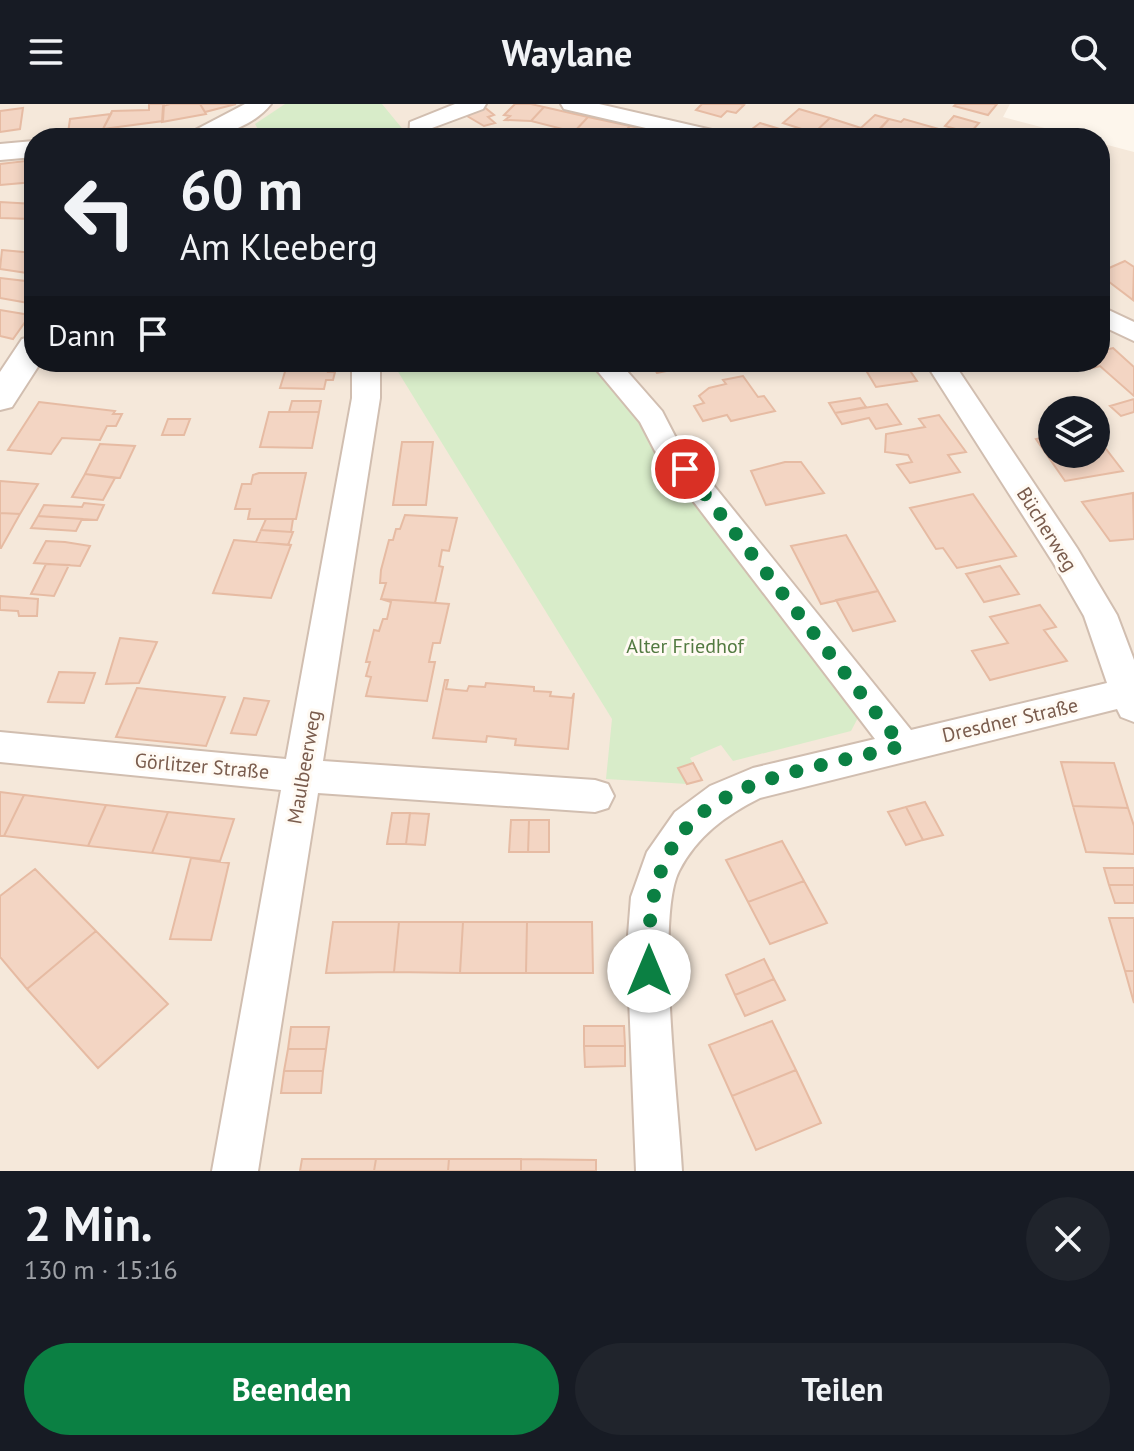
<!DOCTYPE html>
<html lang="de">
<head>
<meta charset="utf-8">
<style>
  body { margin:0; font-family:"PT Sans",sans-serif; background:#20242c; color:#f1f3f6; height:100vh; display:flex; flex-direction:column; font-size:30px; white-space:nowrap }
  * { box-sizing:border-box; margin:0 }
  p { font-size:26px; color:#9ea1a6 }
  .icon { flex:none; width:44px; height:44px; fill:none; stroke:currentColor; stroke-width:2; stroke-linecap:round; stroke-linejoin:round }
  .map { position:relative; height:1067px; overflow:hidden }
  .side { display:flex; flex-direction:column; background:#171b24; flex:1 }
  .side>* { flex:none }
  .banner { position:absolute; left:24px; top:24px; width:1086px; height:244px; border-radius:32px; box-shadow:0 4px 12px #0003; background:#171b24; color:#f1f3f6; overflow:hidden }
  .fabs { position:absolute; left:1038px; top:292px; display:grid; gap:16px }
  .fabs a { display:grid; place-items:center; width:72px; height:72px; border-radius:50%; background:#171b24; box-shadow:0 4px 12px #0003; font-size:40px }
  .pin { position:absolute; display:grid; place-items:center; width:68px; height:68px; color:#fff; margin:-34px; border:4px solid #fff; border-radius:50%; box-shadow:0 2px 8px #0007 }
  .me { position:absolute; width:88px; margin:-44px; rotate:0deg; stroke-linejoin:round; filter:drop-shadow(0 0 6px #0008) }
  .turn { display:flex; align-items:center; gap:28px; height:168px; padding:0 24px; font-size:36px }
  .turn .icon { width:104px; height:104px; stroke-width:2.5 }
  .turn b { display:block; font-size:56px; line-height:68px }
  .then { display:flex; align-items:center; height:76px; padding:0 24px; background:#0003; gap:16px; font-size:30px }
  .round { display:grid; place-items:center; flex:none; width:84px; height:84px; border-radius:42px; background:#20242c }
  .headline { display:flex; align-items:center; justify-content:space-between; height:136px; padding:0 24px }
  h1 { font-size:48px; font-weight:700; line-height:60px }
  .action { display:flex; gap:16px; margin-top:auto; padding:16px 24px }
  .action a { flex:1; height:92px; border-radius:48px; background:#0b8043; color:#fff; font-size:32px; font-weight:700; line-height:92px; text-align:center }
  .action a+a { background:#20242c; color:#f1f3f6 }
  header { display:flex; justify-content:space-between; align-items:center; height:104px; padding:0 24px; background:#171b24; font-size:36px; font-weight:700 }
  .map>svg:first-child { display:block }
  .residential { fill:#f5e8da; fill-rule:evenodd }
  .green { fill:#d8ecc9 }
  .building { fill:#f3d5c3; stroke:#e6bba3; stroke-width:2 }
  .lines { fill:none; stroke-linecap:round; stroke-linejoin:round }
  .minor-casing { stroke:#d1beb0; stroke-width:4 }
  .tertiary-casing { stroke:#d1beb0; stroke-width:4 }
  .minor { fill:#fff; fill-rule:evenodd }
  .tertiary { fill:#fff; fill-rule:evenodd }
  .route { stroke:#0b8043; stroke-width:14; stroke-dasharray:0 25.2 }
  .labels { text-anchor:middle; dominant-baseline:central; stroke-width:6; stroke-linejoin:round; paint-order:stroke }
  .street-label { font-size:20px; fill:#7a5c4d; stroke:#fffaf3 }
  .park-label { font-size:20px; fill:#537a41; stroke:#fffaf3 }
</style>
</head>
<body>
<header><svg class="icon" aria-label="menu" viewBox="0 0 24 24"><path d="M4 6h16M4 12h16M4 18h16"/></svg>Waylane<svg class="icon" aria-label="search" viewBox="0 0 24 24"><circle cx="10" cy="10" r="6"/><path d="M15 15l6 6"/></svg></header>
<div class="map">
<svg width="1134" height="1067" viewBox="0 0 1134 1067">
  <rect width="100%" height="100%" fill="#fdf6ec"/>
  <path class="residential" d="M0 0H1010L1003 13 1083 34H34V258H1100V39L1134 48V1067H0ZM1052 306H1096V350H1052Z"/>
  <path class="green" d="M285 0H382L410 34H263L255 20Z
    M392 258H592L862 606 851 627 733 657 721 641 690 654 693 659 679 664 687 680 606 675 612 615Z"/>
  <path class="building" d="M149 0H164L163 17 103 25 112 7 149 6Z
    M170 0H200L206 10 162 18 163 2Z
    M200 0H236L205 8Z
    M515 0H531L544 3 531 17 505 16 510 12 504 11Z
    M702 0H740L744 1 736 9 727 7 721 13 696 6Z
    M956 0H997L988 11 954 2Z
    M483 2 494 11 488 13 495 19 484 22 462 9Z
    M544 3 588 13 574 28 531 17Z
    M23 4 20 25 0 28V7Z
    M799 5 830 14 814 29 783 19Z
    M111 10 103 25 68 29 70 15Z
    M875 11 889 15 871 34H850Z
    M954 12 979 19 970 29 945 22Z
    M588 13 630 22 619 34 574 28Z
    M830 14 861 24 850 34H830L814 29Z
    M889 15 901 18 904 15 946 27 942 32 946 33 874 32Z
    M760 19 783 26 774 34 748 28Z
    M630 22 658 28 654 34H619Z
    M34 56V78L0 81V60Z
    M0 98 34 100V112L32 115 0 114Z
    M2 146 34 149V170L0 165Z
    M1125 157 1134 163 1133 196 1100 171V168Z
    M0 174 34 178V200L0 194Z
    M0 206 30 211 13 235 0 232Z
    M1113 244 1134 263V292L1100 262 1089 265 1078 258H1100V247Z
    M288 258H331L328 268H335L333 276H326L324 285 280 284Z
    M650 258H712L657 269Z
    M861 258H904L917 277 876 283Z
    M743 272 758 293 764 292 775 307 731 317 727 311 703 317 694 302 704 299 699 292 709 284 726 280 723 276Z
    M860 294 866 303 835 309 829 299Z
    M1134 295V308L1121 312 1110 302Z
    M292 297H321L319 308H289Z
    M39 298 115 307 113 310H122L116 322H107L100 336 62 334 51 350 8 346Z
    M887 300 901 320 876 325 869 314 842 320 835 309Z
    M269 308H319L312 344 260 343Z
    M939 311 966 348 948 351 960 368 910 379 897 361 912 358 908 351 885 348 886 330 925 323 919 315Z
    M168 315H190L184 331H162Z
    M1052 331V350H1096V332L1123 367 1065 377 1036 335Z
    M402 338H433L426 401H393Z
    M100 340 135 342 120 374 85 370Z
    M785 358H801L824 389 766 401 751 367Z
    M259 369H306L296 415H248L250 405H235L242 380H251L253 371Z
    M85 370 115 374 103 396 72 393Z
    M0 377 38 380 20 410 0 409Z
    M1133 389 1134 435 1110 437 1082 398Z
    M973 390 1016 452 957 464 943 444 936 445 910 404Z
    M84 399 104 401 97 416 38 412 44 401 82 403Z
    M0 409 20 410 1 444H0Z
    M405 411 457 414 449 447 442 446 439 462 443 463 435 499 381 495 386 479H380L381 466 389 436H393L396 425H400Z
    M38 412 82 415 76 427 31 424Z
    M266 415H293L291 428 261 426Z
    M261 426 291 428H293L288 441 256 438Z
    M846 431 878 487 821 500 791 442Z
    M234 436 291 441 271 494 213 489Z
    M46 437 65 438 90 442 80 462 34 459Z
    M46 460 69 461 54 492 31 490Z
    M1000 462 1019 490 984 498 966 470Z
    M878 487 895 517 853 527 836 496Z
    M0 492 38 495 37 512H19L18 507 0 506Z
    M381 495 449 500 440 539H433L429 558H435L427 597 366 592 371 573 366 572 370 558H366L374 526 379 527 383 515H387L391 498Z
    M1040 501 1056 523 1044 526 1067 557 990 576 972 547 1008 539 990 513Z
    M120 534 157 538 139 579 106 580Z
    M59 568 95 569 84 599 48 598Z
    M445 576H448L446 585 467 587 469 582 485 583 486 579 534 583V587L551 588 550 592 572 594 574 589 568 645 515 641 516 635 487 632 486 638 433 634Z
    M137 584 225 593 206 642 116 633Z
    M244 594 269 597 256 631 231 629Z
    M1061 658 1114 659 1128 704 1073 702Z
    M693 659 702 676 687 680 678 664Z
    M0 688 24 691 4 732H0Z
    M24 691 106 701 88 742 4 732Z
    M925 698 943 731 923 736 906 703Z
    M106 701 168 708 152 749 88 742Z
    M1073 702 1128 704 1134 722V750L1086 748Z
    M906 703 923 736 906 741 888 708Z
    M168 708 234 715 220 757 152 749Z
    M392 709H410L406 740H387Z
    M410 709 429 710 425 741 406 740Z
    M511 716H529L528 748H509Z
    M529 716H549V748H528Z
    M782 737 804 777 748 798 726 756Z
    M191 754 229 759 211 836 170 835Z
    M1104 764H1134V781H1109Z
    M35 765 96 827 27 885 0 853V792Z
    M804 777 827 819 770 840 748 798Z
    M1109 781H1134V799H1115Z
    M1109 814H1134V867H1125Z
    M333 818H399L394 868 326 869Z
    M399 818H463L460 869 394 868Z
    M463 818H527L526 869H460Z
    M527 818H592L593 869H526Z
    M96 827 168 900 98 964 27 885Z
    M764 855 774 875 735 891 726 871Z
    M1125 867H1134V899Z
    M774 875 785 896 745 912 735 891Z
    M772 917 796 966 732 992 709 941Z
    M584 922H624L625 942H584Z
    M291 923H329L326 945H288Z
    M584 942H625V962L585 963Z
    M288 945H326L323 967H284Z
    M796 966 821 1019 756 1046 732 992Z
    M284 967H323L321 989H281Z
    M302 1055H376L374 1067H300Z
    M376 1055H449L448 1067H374Z
    M449 1055H521V1067H448Z
    M521 1055 596 1056V1067H521Z"/>
  <g class="lines">
    <defs>
      <path id="minor" d="M245 0H271C249 27 212 34 180 34Z
        M455 0H486L483 5 432 24 431 34H409L410 18Z
        M561 0H599L725 29 728 34H689L564 5Z
        M1100 202 1134 218V237L1100 221Z
        M352 258H380V294L323 657 595 676 608 680 614 692 608 704 595 708 318 689 258 1067H212L281 686 0 658V628L286 655 352 294Z
        M590 258H619L662 307 677 336 911 626 1107 579 1084 512 1054 460 925 258H953L1077 444 1117 511 1134 556V618L1121 613 1117 605 760 694C726 711 697 732 679 767 655 814 679 1005 682 1067H636L627 844 631 793 647 748 675 708 710 682 753 664 875 635 655 347 640 318Z"/>
      <path id="tertiary" d="M138 26 190 28 194 34H124L128 28Z
        M34 37V53L0 56V40Z
        M34 232V258H41L12 303 0 306V268L22 235Z"/>
    </defs>
    <use href="#minor" class="minor-casing"/>
    <use href="#tertiary" class="tertiary-casing"/>
    <use href="#minor" class="minor"/>
    <use href="#tertiary" class="tertiary"/>
  </g>
  <g class="lines">
    <path class="route" d="M649 867C641 680 755 679 902 642L685 365"/>
  </g>
  <g class="labels">
    <g class="street-label">
      <text transform="translate(1047 425) rotate(58)">Bücherweg</text>
      <text transform="translate(1010 616) rotate(-13)">Dresdner Straße</text>
      <text transform="translate(202 662) rotate(5)">Görlitzer Straße</text>
      <text transform="translate(304 663) rotate(-80)">Maulbeerweg</text>
    </g>
    <g class="park-label">
      <text x="685" y="542">Alter Friedhof</text>
    </g>
  </g>
</svg>
<div class="fabs">
<a><svg class="icon" aria-label="layers" viewBox="0 0 24 24"><path d="M12 4l9 5-9 5-9-5zM3 14l9 5 9-5"/></svg></a>
</div>
<div class="pin" style="left:685px;top:365px;background:#d93025"><svg class="icon" aria-label="arrive" viewBox="0 0 24 24"><path d="M6 21V4h12l-3 4 3 4H6"/></svg></div>
<svg class="me" style="left:649px;top:867px" viewBox="-20 -20 40 40"><circle r="19" fill="#fff"/><path d="M0-13L10 11 0 6-10 11z" fill="#0b8043"/></svg>
<div class="banner">
<div class="turn"><svg class="icon" aria-label="left" viewBox="0 0 24 24"><path d="M17 20v-9H6M10 6l-5 5 5 5"/></svg><div><b>60 m</b>Am Kleeberg</div></div>
<div class="then">Dann<svg class="icon" aria-label="arrive" viewBox="0 0 24 24"><path d="M6 21V4h12l-3 4 3 4H6"/></svg></div>
</div>
</div>
<section class="side">
<div class="headline"><div><h1>2 Min.</h1><p>130 m · 15:16</p></div><a class="round"><svg class="icon" aria-label="close" viewBox="0 0 24 24"><path d="M6 6l12 12M18 6L6 18"/></svg></a></div>
<div class="action"><a>Beenden</a><a>Teilen</a></div>
</section>
</body>
</html>
